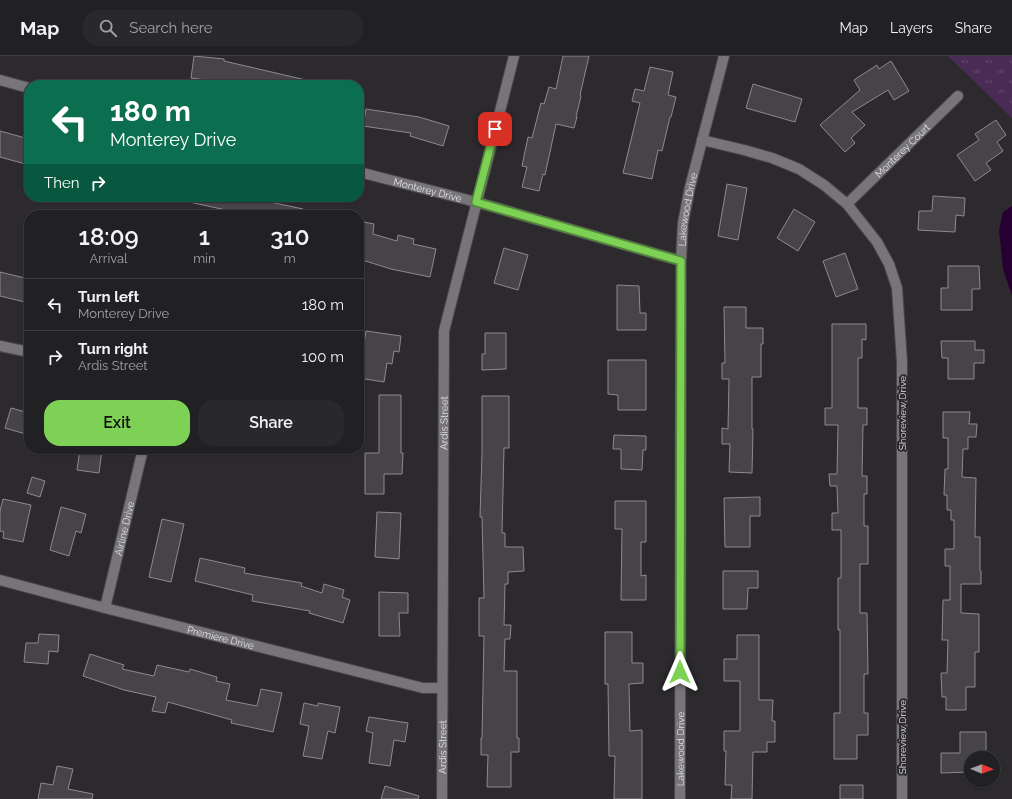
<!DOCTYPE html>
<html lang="en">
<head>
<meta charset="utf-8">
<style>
  body { margin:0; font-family:Raleway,sans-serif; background:#29282a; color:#f1f3f6; height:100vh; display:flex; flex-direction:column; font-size:15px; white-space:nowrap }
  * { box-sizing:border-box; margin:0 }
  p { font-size:13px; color:#a2a3a5 }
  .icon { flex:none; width:22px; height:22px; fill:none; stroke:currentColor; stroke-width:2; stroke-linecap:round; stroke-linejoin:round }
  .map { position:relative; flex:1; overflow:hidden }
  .sheet { position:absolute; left:24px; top:154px; width:340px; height:244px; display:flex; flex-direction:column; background:#212022; border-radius:16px; box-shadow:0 1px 3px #0004,0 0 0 1px #3e3e40 }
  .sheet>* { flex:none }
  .top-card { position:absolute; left:24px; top:24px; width:340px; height:122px; border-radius:16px; box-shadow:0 1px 3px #0004,0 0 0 1px #3e3e40; background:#0b6e4f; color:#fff; overflow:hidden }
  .needle { width:26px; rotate:91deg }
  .fabs { position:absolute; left:964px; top:695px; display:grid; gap:8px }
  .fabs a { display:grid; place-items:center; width:36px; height:36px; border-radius:50%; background:#212022; box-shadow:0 1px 3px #0004,0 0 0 1px #3e3e40; font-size:20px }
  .pin { position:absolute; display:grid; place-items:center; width:34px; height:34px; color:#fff; margin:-17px; border-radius:8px; box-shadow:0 2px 6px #0006 }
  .me { position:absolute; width:44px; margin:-22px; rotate:0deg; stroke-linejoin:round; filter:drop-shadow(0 0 3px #0008) }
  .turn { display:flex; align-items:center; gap:14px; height:84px; padding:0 20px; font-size:18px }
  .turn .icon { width:52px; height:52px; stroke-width:2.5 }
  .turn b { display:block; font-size:28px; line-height:34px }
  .then { display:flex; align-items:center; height:38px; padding:0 20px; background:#0003; gap:8px; font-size:15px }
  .eta { display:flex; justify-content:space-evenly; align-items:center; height:68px; text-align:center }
  .eta b { font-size:24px; font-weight:600; line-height:28px }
  .action { display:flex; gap:8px; margin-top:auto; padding:8px 20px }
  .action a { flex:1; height:46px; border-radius:16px; background:#7dd154; color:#111; font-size:16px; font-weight:600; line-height:46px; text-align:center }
  .action a+a { background:#29282a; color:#f1f3f6 }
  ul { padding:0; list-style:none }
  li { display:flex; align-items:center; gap:12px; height:52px; padding:0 20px; border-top:1px solid #3e3e40 }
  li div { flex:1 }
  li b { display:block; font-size:15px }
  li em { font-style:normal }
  header { display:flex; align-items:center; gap:24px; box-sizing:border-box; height:56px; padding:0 20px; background:#212022; border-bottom:1px solid #3e3e40 }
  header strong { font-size:19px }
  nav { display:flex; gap:22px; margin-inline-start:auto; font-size:14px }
  .search { width:280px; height:36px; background:#29282a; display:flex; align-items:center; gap:10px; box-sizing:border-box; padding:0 14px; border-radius:16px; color:#a2a3a5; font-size:15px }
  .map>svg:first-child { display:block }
  .grass { fill:url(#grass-tufts) }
  .water { fill:#270033 }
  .building { fill:#474448; stroke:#8d8a8e }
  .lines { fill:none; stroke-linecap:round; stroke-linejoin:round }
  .minor-casing { stroke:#4a474a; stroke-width:12 }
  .minor { stroke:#777578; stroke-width:10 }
  .route-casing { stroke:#518837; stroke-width:10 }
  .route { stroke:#7dd154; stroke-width:7 }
  .labels { text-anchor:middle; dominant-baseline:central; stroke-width:4; stroke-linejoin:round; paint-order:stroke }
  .street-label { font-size:10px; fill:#e0dfe1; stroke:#2c2a2d }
</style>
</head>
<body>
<header>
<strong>Map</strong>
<div class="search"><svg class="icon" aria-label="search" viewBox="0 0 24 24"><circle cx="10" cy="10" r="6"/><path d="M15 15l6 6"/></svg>Search here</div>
<nav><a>Map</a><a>Layers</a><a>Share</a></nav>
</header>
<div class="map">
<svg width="1012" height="743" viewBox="0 0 1012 743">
  <defs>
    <pattern id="grass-tufts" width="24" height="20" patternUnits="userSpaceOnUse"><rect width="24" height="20" fill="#4a2b56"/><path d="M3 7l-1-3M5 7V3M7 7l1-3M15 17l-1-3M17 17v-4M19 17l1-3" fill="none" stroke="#64496e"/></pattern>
  </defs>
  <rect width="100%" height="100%" fill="#2c2a2d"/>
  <path class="grass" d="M948 0H1012V62Z"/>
  <path class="water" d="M1012 150V240L1003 213 999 174 1003 156Z"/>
  <path class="building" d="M194 0 224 3V5L306 24V29H235L236 28 191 22Z
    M563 0H589L580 39 581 40 576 61H577L574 72 556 68 545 119 543 118 539 135 522 131 527 111 522 110 528 81 532 82 541 47 544 48 549 31 556 33Z
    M891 5 909 35 894 44 888 34 852 56 865 69 851 82 855 87 845 96 820 69 860 34 854 24 877 9 879 13Z
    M650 11 673 16 668 39 676 41 671 61H670L662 95 658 94 652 123 623 117 640 47 632 45 635 33 644 35Z
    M753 28 802 43 795 66 746 52Z
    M366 53 419 61 449 70 443 90 410 80 411 77 363 70Z
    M996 64 1006 79 997 86 1003 95 986 107 991 114 975 125 957 99 979 84 975 78Z
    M0 75 29 83V109L0 101Z
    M727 128 747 132 738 184 718 180Z
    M933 140 965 142 964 160 956 159 955 176 918 174 919 155H932Z
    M189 141H247L303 153V159H225L226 154 189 146Z
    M794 153 815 166 798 195 777 182Z
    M359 165 374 168 373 178 397 185 398 179 414 183 413 188 436 193 430 221 391 213 359 203Z
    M504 192 528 199 518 234 494 227Z
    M845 197 858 233 836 241 823 205Z
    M948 210H979L980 233H972V254H941V232H948Z
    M0 216 29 223V247L0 240Z
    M617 229 639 230 640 257H646V274H617Z
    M724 251H746V272H763V288H761V321H752V373H753L752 417 729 416 730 388H722V372L728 373 729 323H722V307H725Z
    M832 268H866V284L862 283V302H858V352H867V369H863L862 420H867V438H864V470H868V508H860V557H867L868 618H864V657H868V679H857V703H834V657H840V574H838V522H841V474H832V457H838L837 430H830L829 418H837L838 369H825V352H832Z
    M366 275 401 280 399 296 394 295 392 308 387 307 384 326 359 322V299L362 300Z
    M485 277H506V313L482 314V298H485Z
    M941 285H975V294H984V307H974V323H948V302H942Z
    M608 304H646V354H618V339L608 338Z
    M379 339H401V397H403L402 418H384V438H365V397H379Z
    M482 340H509V392H504L502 477H505V491H523L524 515 508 516V528H505L504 569H511L510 583H505L504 615H517V682H519V696H511V731H487L488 699H481V682H482L484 580H479V542H484L482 461H480L482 396Z
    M11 352 29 357V379L5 372Z
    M943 356H970L969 368H977L976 381H968V393H963L962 421 976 422 975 481H980V515H981V528H961V557L979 558V596H975V631H966V654H946V641H942L941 617H947L948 584H942L943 544H950V510H945V493H954V464H951V454H947V439H944L945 413H948V382H943Z
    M614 379 646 380V394H643L642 414 621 413V393H613Z
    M80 393H102L99 417 77 414Z
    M32 421 45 425 40 441 27 437Z
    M760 441V460H750V491H725L724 442Z
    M3 443 31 449 23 486 3 482 4 476 0 475V455Z
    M615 445H646V486H641V520L646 519V544H621L622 473H615Z
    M61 451 86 458 81 477 76 475 69 500 50 494Z
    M377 456 401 457 399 503 375 501Z
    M162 463 184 468 171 526 149 521Z
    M200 502 245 512 244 517 302 527 301 530 322 537 324 528 344 534 342 541 350 544 343 567 309 557 310 555 252 545 253 539 195 525Z
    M723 515H758V532H748L747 553H723Z
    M379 536 408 537V557H399L400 580H379Z
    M605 576H632V607H643V627L629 628 630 675 642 674V743H614L615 700H609L608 628H605Z
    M39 578 59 579 58 596 49 595 48 608 24 606 26 587H38Z
    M737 579H759V644H773L772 665H775V686H767V696H753L752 743H731L732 729H725L726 695H724V675H740V625H724V603H737Z
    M90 598 124 609 122 613 154 620 157 609 189 616 190 613 217 621 216 625 230 628 226 644 257 650 261 633 282 637 273 676 231 667 232 664 168 646 165 657 152 655 156 641 124 634 83 620Z
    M304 647 318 650V647L340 651 335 677 328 675 322 703 303 700 309 670 300 668Z
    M369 661 408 667 405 686 394 684 390 710 369 707 373 677 366 675Z
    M960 676H986V702H971V716L941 717V697H960Z
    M57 710 73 713 68 733 93 738 92 743H38L41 727 53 729Z
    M840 729H863V743H840Z
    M385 730 419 740 418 743H381Z"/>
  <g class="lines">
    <defs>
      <g id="minor">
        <path d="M0 24 29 32"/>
        <path d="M702 84 744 94 772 102 799 113 824 129 847 148 877 186 889 208 897 232 902 306V743"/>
        <path id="s1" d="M359 116 476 146 681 205"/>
        <path id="s2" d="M847 148 958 40"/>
        <path d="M0 290 29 296"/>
        <path id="s3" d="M0 524 105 552 423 632H442"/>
        <path id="s4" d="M105 552 143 393"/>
        <path id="s5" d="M442 743 444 275 514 0"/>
        <path id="s6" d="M680 743 681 205 683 167 690 131 724 0"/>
      </g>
    </defs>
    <use href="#minor" class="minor-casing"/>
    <use href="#minor" class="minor"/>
  </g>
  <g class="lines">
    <defs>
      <path id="route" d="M495 73 476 146 681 205 680 616"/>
    </defs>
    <use href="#route" class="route-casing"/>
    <use href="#route" class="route"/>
  </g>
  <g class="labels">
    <g class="street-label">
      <text stroke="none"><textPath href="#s2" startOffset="77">Monterey Court</textPath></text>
      <text stroke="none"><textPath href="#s1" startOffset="71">Monterey Drive</textPath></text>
      <text stroke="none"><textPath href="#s6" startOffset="590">Lakewood Drive</textPath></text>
      <text transform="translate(902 357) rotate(-90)">Shoreview Drive</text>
      <text stroke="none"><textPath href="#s5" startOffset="376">Ardis Street</textPath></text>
      <text stroke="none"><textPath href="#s4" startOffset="82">Airline Drive</textPath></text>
      <text stroke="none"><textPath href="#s3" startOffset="228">Premiere Drive</textPath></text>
      <text transform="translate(902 681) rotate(-90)">Shoreview Drive</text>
      <text stroke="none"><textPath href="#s5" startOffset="52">Ardis Street</textPath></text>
      <text stroke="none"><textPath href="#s6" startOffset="50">Lakewood Drive</textPath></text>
    </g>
  </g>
</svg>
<div class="fabs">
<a><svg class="needle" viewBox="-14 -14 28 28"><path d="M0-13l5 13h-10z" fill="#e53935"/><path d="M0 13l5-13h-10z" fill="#a2a3a5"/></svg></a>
</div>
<div class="pin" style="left:495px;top:73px;background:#d93025"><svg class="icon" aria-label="arrive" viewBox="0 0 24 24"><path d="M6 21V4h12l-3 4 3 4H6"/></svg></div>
<svg class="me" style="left:680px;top:616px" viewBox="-20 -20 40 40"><path d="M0-17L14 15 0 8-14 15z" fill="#7dd154" stroke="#fff" stroke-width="4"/></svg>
<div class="top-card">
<div class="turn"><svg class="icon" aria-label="left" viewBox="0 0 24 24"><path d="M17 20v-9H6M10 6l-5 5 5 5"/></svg><div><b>180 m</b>Monterey Drive</div></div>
<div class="then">Then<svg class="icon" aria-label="right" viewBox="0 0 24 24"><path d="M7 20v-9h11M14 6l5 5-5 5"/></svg></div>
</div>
<section class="sheet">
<div class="eta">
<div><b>18:09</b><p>Arrival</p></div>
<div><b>1</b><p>min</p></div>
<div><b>310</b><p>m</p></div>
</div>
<ul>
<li><svg class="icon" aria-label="left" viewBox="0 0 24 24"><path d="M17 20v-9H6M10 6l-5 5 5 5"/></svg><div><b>Turn left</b><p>Monterey Drive</p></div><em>180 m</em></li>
<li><svg class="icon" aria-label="right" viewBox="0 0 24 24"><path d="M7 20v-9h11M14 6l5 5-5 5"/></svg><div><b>Turn right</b><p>Ardis Street</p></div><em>100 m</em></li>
</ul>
<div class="action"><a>Exit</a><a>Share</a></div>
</section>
</div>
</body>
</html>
